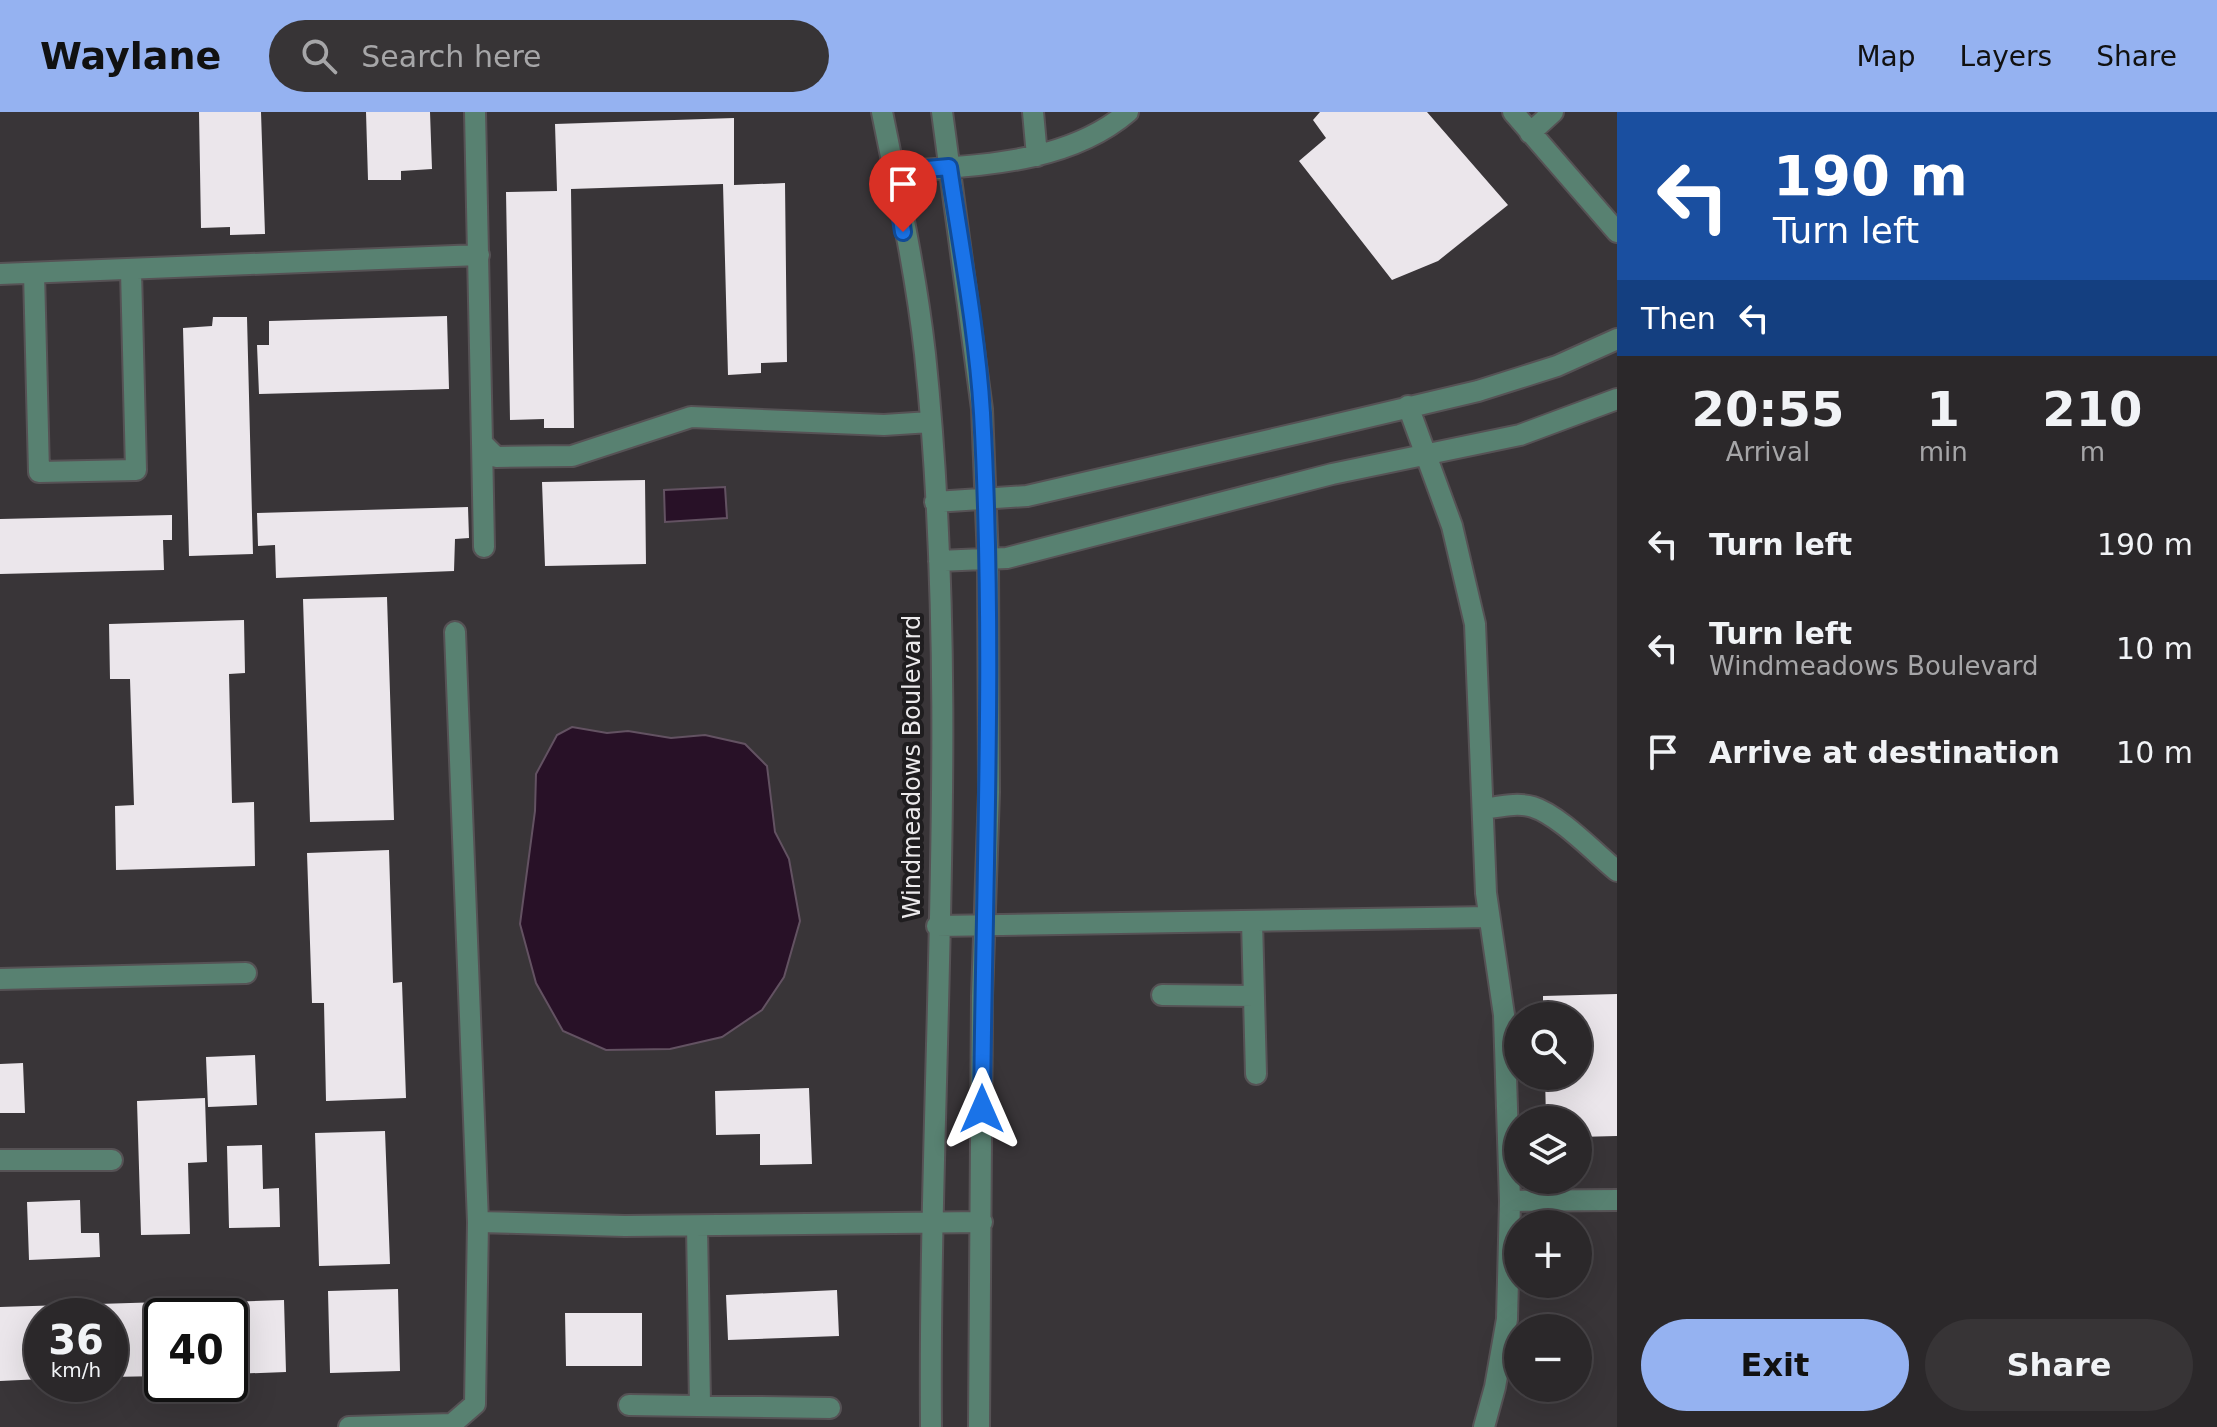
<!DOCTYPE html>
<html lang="en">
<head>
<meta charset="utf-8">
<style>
  body { margin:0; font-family:"DejaVu Sans",sans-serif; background:#373436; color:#f1f3f6; height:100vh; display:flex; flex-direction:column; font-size:30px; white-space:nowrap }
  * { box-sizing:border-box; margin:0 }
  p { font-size:26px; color:#a6a6a8 }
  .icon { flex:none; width:44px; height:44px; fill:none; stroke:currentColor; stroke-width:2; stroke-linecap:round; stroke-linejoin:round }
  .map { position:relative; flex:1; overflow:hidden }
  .drawer { display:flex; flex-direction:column; background:#2b282a; width:600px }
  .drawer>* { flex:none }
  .banner { background:#1a4fa0; color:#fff; overflow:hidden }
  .fabs { position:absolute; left:1504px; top:890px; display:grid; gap:16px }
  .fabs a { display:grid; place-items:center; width:88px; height:88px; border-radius:50%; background:#2b282a; box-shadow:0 8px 32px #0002,0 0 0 2px #474447; font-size:40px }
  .speed { position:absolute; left:24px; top:1186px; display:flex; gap:16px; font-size:40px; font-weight:700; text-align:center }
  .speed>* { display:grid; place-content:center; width:104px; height:104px; border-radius:50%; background:#2b282a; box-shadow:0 8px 32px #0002,0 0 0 2px #474447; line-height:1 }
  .speed small { font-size:20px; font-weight:400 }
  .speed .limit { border:4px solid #111; border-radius:12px; background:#fff; color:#111 }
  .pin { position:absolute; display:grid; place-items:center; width:68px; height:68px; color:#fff; margin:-82px -34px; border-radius:50% 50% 50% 0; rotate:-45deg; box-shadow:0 0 8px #0007 }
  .pin .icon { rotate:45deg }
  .me { position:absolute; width:88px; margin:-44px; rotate:0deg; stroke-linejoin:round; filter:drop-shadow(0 0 6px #0008) }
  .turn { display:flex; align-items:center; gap:28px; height:168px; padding:0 24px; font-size:36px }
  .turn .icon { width:104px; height:104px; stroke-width:2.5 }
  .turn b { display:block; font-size:56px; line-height:68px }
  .then { display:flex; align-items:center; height:76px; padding:0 24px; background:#0003; gap:16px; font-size:30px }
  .eta { display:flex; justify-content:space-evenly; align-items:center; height:136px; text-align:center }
  .eta b { font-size:48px; font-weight:800; line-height:56px }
  .action { display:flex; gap:16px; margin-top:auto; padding:16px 24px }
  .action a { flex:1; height:92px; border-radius:48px; background:#95b2f1; color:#111; font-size:32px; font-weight:800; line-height:92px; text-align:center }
  .action a+a { background:#373436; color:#f1f3f6 }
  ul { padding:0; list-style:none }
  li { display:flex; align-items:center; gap:24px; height:104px; padding:0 24px }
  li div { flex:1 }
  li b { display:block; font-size:30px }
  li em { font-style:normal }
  header { display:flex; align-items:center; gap:48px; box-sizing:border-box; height:112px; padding:0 40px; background:#95b2f1; color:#111 }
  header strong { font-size:38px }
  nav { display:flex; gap:44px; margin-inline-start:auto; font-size:28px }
  .search { width:560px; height:72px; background:#373436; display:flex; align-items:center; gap:20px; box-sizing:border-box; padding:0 28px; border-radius:44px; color:#a6a6a8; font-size:30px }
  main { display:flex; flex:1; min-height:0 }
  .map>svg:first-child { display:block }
  .water { fill:#281127; stroke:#635262; stroke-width:2 }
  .building { fill:#ebe6eb }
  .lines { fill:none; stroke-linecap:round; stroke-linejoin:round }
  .minor-casing { stroke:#565255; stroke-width:24 }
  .minor { stroke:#588171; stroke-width:20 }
  .route-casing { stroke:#114b97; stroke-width:20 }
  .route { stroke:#1a73e8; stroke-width:14 }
  .labels { text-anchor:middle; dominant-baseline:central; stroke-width:8; stroke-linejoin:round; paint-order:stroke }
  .street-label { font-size:24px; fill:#eceaec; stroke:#1f1d1f }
</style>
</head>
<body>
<header>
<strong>Waylane</strong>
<div class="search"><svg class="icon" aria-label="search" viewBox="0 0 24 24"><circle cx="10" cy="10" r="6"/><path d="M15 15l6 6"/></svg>Search here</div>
<nav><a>Map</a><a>Layers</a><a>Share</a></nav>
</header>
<main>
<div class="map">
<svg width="1617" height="1315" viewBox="0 0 1617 1315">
  <rect width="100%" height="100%" fill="#393538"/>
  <path class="water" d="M725 375 727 406 665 410 664 378Z
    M572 615 607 621 628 619 671 626 705 623 745 632 767 654 775 720 789 747 800 809 784 865 762 898 722 925 670 937 606 938 563 919 536 871 520 812 535 699 536 662 557 623Z"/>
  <path class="building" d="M199 0H261L265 122 230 123V115L201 116Z
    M366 0H430L432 57 401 59V68H368Z
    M1320 0H1427L1508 93 1438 149 1392 168 1299 49 1326 26 1313 8Z
    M734 6V73L785 71 787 250 761 251V261L728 263 723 72 571 77 574 316H544V307L510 308 506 80 557 79 555 12Z
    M447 204 449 277 259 282 257 233H269V209Z
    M213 205H247L253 442 189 444 183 216 212 214Z
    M645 368 646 452 545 454 542 370Z
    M468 395 469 426 455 427 454 459 276 466 275 433 258 434 257 401Z
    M172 403V428H163L164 458 0 462V407Z
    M387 485 394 708 310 710 303 487Z
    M244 508 245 561 229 562 232 691 254 690 255 754 116 758 115 694 134 693 130 567H110L109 512Z
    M389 738 393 871 402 870 406 986 326 989 324 891H312L307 741Z
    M1617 882V1024L1578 1025V1008H1546L1545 964H1578V904H1543V884Z
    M255 943 257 993 208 995 206 945Z
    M23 951 25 1001H0V952Z
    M809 976 812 1052 760 1053V1022L716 1023 715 979Z
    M205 986 207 1050 188 1051 190 1122 141 1123 137 989Z
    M385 1019 390 1152 319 1154 315 1021Z
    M262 1033 263 1077 279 1076 280 1115 229 1116 227 1034Z
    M80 1088 81 1121H99L100 1145 29 1148 27 1090Z
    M398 1177 400 1259 330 1261 328 1179Z
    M837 1178 839 1224 728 1228 726 1183Z
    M284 1188 286 1260 230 1262V1204H197L196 1191Z
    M163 1190 162 1264 110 1265V1204H42V1267L0 1269V1195Z
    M565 1201H642V1254H566Z"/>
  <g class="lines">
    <defs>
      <path id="minor" d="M475 0 482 331 496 345 572 344 691 305 884 313 930 310
        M882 0C898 79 916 161 925 242 962 594 928 961 931 1315
        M942 0 982 297 988 448 989 680 982 884 979 1315
        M1033 0 1037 44
        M1513 0 1617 120
        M1530 21 1553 0
        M894 60C972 53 1065 54 1128 0
        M34 161 39 360 136 358 131 159
        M0 162 479 143
        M1408 294 1452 414 1475 512 1486 781 1504 903 1510 1089 1507 1207 1495 1275 1484 1315
        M482 331 484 435
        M935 390 1027 384 1317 317 1478 279 1557 254 1617 227
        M939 449 1007 446 1332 362 1520 323 1617 287
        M1483 697C1499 695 1517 690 1533 695 1559 703 1595 741 1617 759
        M1252 809 1256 962
        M937 814 1489 805
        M0 867 246 861
        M1162 883 1254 884
        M0 1048H112
        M1510 1089 1617 1088
        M478 1110 625 1114 982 1110
        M697 1114 700 1292
        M629 1293 830 1296
        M349 1315 452 1312 475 1292 478 1110 455 520"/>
    </defs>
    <use href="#minor" class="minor-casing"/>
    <use href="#minor" class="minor"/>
  </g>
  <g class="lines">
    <defs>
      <path id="route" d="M903 120 894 60 949 55C961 136 977 219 982 301 995 533 984 765 982 997"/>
    </defs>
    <use href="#route" class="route-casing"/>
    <use href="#route" class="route"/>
  </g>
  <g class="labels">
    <g class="street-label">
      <text transform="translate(912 655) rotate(-90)">Windmeadows Boulevard</text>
    </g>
  </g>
</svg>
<div class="fabs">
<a><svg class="icon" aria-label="search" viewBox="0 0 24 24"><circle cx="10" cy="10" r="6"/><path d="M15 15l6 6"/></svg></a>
<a><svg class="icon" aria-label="layers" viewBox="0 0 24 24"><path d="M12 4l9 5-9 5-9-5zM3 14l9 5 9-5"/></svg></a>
<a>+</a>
<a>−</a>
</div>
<div class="speed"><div>36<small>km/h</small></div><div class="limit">40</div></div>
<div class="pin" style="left:903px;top:120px;background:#d93025"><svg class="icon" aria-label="arrive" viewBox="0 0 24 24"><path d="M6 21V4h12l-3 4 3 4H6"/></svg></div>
<svg class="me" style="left:982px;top:997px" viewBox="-20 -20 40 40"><path d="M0-17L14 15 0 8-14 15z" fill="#1a73e8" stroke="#fff" stroke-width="4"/></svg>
</div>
<section class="drawer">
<div class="banner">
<div class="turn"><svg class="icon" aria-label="left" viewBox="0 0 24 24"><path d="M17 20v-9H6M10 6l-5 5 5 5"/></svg><div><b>190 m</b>Turn left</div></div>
<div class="then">Then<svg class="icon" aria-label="left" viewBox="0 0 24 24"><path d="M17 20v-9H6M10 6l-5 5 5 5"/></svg></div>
</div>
<div class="eta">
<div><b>20:55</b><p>Arrival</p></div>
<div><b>1</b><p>min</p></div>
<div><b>210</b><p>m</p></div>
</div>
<ul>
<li><svg class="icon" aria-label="left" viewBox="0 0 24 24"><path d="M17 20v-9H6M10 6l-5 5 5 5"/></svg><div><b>Turn left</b></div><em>190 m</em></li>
<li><svg class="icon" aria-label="left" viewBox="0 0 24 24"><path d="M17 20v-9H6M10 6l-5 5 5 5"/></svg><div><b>Turn left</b><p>Windmeadows Boulevard</p></div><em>10 m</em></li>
<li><svg class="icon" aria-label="arrive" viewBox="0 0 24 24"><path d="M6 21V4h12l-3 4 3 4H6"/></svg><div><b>Arrive at destination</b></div><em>10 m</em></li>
</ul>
<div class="action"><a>Exit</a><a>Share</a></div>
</section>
</main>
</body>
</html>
